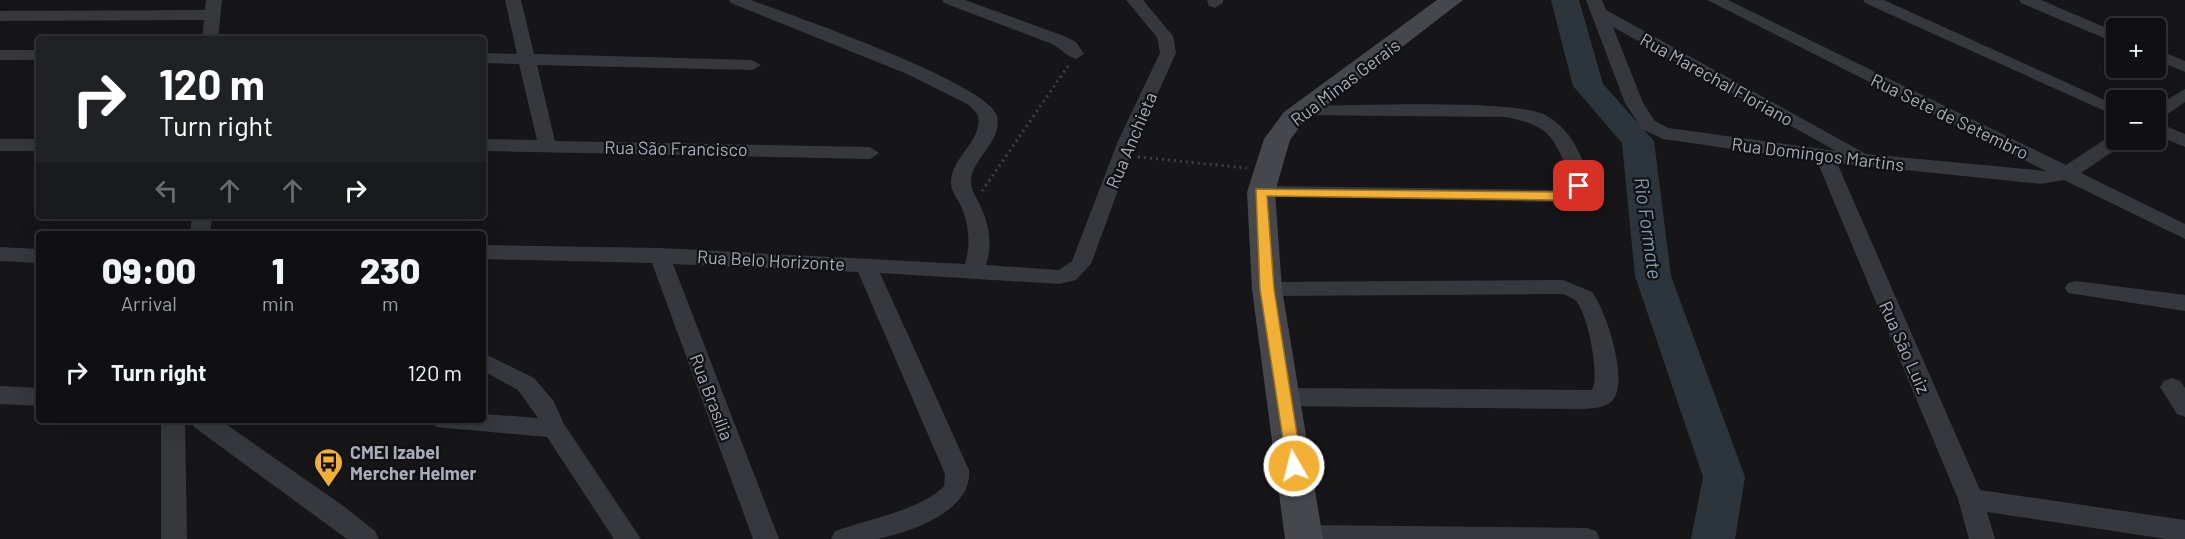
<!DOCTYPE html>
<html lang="en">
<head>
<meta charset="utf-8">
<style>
  body { margin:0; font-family:Barlow,sans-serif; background:#1e1e20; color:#f1f3f6; height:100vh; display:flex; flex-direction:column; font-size:22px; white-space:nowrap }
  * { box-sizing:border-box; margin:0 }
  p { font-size:20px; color:#9c9d9f }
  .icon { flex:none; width:33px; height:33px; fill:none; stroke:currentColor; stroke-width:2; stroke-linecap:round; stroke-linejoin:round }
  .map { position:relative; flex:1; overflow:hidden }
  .drawer { position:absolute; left:36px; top:231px; width:450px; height:192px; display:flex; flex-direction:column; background:#101012; border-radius:6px; box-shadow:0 6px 24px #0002,0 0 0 2px #303032 }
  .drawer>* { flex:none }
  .hud { position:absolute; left:36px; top:36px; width:450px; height:183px; border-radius:6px; box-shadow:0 6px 24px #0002,0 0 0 2px #303032; background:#202124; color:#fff; overflow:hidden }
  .fabs { position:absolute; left:2106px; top:18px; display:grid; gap:12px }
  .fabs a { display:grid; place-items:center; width:60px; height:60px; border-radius:6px; background:#101012; box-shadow:0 6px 24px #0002,0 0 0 2px #303032; font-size:30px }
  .pin { position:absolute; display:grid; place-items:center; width:51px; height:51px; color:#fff; margin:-26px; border-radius:12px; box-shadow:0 3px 9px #0006 }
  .me { position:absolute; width:66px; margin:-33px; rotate:352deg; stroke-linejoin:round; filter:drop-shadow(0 0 4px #0008) }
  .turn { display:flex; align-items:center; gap:21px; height:126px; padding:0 24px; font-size:27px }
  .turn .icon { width:78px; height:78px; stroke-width:2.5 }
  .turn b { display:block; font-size:42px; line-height:51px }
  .lanes { display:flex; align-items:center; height:57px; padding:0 24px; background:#0003; justify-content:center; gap:30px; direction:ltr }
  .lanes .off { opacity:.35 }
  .eta { display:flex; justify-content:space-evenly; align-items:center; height:102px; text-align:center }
  .eta b { font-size:36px; font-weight:800; line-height:42px }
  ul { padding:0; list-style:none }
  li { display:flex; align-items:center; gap:18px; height:78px; padding:0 24px }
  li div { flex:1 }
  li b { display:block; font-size:22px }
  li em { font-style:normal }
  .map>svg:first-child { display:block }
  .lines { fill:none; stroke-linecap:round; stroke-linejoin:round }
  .river { fill:#2c353c; fill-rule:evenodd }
  .path { stroke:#3d3f44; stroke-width:3; stroke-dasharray:2 4; stroke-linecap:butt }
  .street { fill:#37383d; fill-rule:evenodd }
  .secondary { fill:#45474d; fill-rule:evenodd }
  .route { fill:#f2b134; stroke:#9d7322; stroke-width:1.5 }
  .labels { text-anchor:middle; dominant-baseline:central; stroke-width:4.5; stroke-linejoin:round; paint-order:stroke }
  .street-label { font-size:18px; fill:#a8adb8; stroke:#111113 }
  .poi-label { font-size:18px; font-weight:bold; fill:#a8adb8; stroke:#111113; text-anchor:start }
  .water-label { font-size:20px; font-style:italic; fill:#7f9bb3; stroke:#111113 }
</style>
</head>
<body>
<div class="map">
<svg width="2185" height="539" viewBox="0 0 2185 539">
  <rect width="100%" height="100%" fill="#161618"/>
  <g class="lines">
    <path class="river" d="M1551 0H1579L1603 84 1654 141 1671 276 1745 477 1735 539H1691L1703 477 1635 276 1622 143 1573 86Z"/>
    <path class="path" d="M1138 157 1247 168
      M982 191 1068 66"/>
    <path class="street" d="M206 0H222L218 39H202L204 20 0 21V11L205 10Z
      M505 0H521L534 54 752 60 761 65 752 70 537 65 555 141 870 147 879 153 870 159 483 151V139L537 140 519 64 483 63V53L517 54Z
      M729 0H751C790 15 988 83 997 116 1003 142 971 158 971 182 971 190 976 197 979 203 989 223 993 244 986 265L1059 270 1072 261 1118 141 1160 53 1157 37 1126 0H1143L1173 36 1176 53 1136 141 1091 264 1076 280 1059 284 880 273 969 470C973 511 911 532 877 539 863 539 846 539 831 539L835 531C866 520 921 510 944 486L945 474 858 272 673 264 779 539H753L652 263 483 259V245L659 248 965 264C971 243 969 224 960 204 957 198 951 191 951 183 951 156 983 142 978 115L969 105 907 74 731 3Z
      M942 0H965L1064 36 1076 42 1084 54 1076 59C1067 57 1061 48 1052 44L944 3Z
      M1207 0H1223V3L1215 8 1209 6Z
      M1586 0H1602L1606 10 1866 154 2046 171 1707 0H1728L2066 165 2110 136 2116 135V140H2126L2124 144 2081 173 2185 224V239L2064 180 2041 184 1837 163 1980 490 2185 520V539H2166L1987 512 1995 539H1969L1958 499 1817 161 1663 139 1642 129 1625 103ZM1613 27 1836 151 1668 128 1655 121 1643 103Z
      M1863 0H1884L2116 105V116L1865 3Z
      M2019 0H2041L2116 32V43L2021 3Z
      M2156 49 2185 61V72L2156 60Z
      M0 50H39V60H0Z
      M2185 89V102L2162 118 2156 119V106Z
      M1303 106C1346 106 1518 98 1547 116 1573 132 1578 151 1591 178L1581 196 1555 202 1254 196 1251 192 1254 188 1261 186 1555 190 1567 187 1571 178C1553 137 1552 126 1505 117L1297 115 1294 111Z
      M2156 122 2185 134V147L2156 135Z
      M0 139H39V151H0Z
      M192 216H212L210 234H190Z
      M0 247 39 249V263L0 261Z
      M1563 280 1592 292C1606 310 1630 382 1612 401 1604 409 1591 408 1580 409L1283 406 1275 403 1271 397 1275 391 1283 388 1592 390C1600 376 1588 314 1576 301 1573 298 1568 296 1563 294L1267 296 1259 294 1256 289 1259 284 1267 282Z
      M2076 281 2185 295V311L2068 293 2065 288 2068 283Z
      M483 353 534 378 553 400 564 424 641 539H614L547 437 436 427 432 420H483V414L538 418 518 390 483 371Z
      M2172 378 2180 381 2185 388V417L2177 414 2160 387 2164 381Z
      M0 386 39 388V406L0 404Z
      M161 420H185L187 539H161Z
      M190 420H220L342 505 375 531 379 539H347L194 427Z
      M1304 525 1587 528 1596 531 1600 539H1293L1295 528Z"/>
    <path class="secondary" d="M1437 0H1463L1302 124 1290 140 1275 192 1282 289 1323 539H1285L1252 289 1247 192 1264 139 1284 112Z"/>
  </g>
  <path class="route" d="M1579 182 1586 186 1579 195 1555 200 1267 196 1274 289 1302 466 1299 471H1288L1260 289 1256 189 1555 192 1570 189Z"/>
  <defs>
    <symbol id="bus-pin" viewBox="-11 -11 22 30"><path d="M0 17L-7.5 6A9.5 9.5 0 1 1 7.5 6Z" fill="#f2b134" stroke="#111113"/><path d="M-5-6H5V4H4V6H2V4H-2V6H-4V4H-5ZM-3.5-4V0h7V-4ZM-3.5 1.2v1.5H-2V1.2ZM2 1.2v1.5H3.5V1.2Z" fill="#111"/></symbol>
  </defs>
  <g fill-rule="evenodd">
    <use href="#bus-pin" x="312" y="446" width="33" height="45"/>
  </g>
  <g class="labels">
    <g class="street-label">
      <text transform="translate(1717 79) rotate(29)">Rua Marechal Floriano</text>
      <text transform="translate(1345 82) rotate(-37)">Rua Minas Gerais</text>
      <text transform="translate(1950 116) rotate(26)">Rua Sete de Setembro</text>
      <text transform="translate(1131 140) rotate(-67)">Rua Anchieta</text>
      <text transform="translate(676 148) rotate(1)">Rua São Francisco</text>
      <text transform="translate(1818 154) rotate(7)">Rua Domingos Martins</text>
      <text transform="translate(771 260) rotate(3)">Rua Belo Horizonte</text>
      <text transform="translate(1905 347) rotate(66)">Rua São Luiz</text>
      <text transform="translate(712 397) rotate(69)">Rua Brasília</text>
    </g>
    <g class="poi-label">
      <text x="350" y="452">CMEI Izabel<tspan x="350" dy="21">Mercher Helmer</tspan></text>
    </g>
    <g class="water-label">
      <text transform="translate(1649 228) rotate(82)">Rio Formate</text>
    </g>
  </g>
</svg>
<div class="fabs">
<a>+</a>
<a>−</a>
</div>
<div class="pin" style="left:1579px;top:186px;background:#d93025"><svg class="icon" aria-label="arrive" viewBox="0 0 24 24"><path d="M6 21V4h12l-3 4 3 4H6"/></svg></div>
<svg class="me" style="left:1294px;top:466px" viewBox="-20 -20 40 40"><circle r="17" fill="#f2b134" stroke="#fff" stroke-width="3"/><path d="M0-11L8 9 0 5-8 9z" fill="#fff"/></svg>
<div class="hud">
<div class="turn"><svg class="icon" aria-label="right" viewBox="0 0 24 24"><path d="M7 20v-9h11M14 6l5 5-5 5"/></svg><div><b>120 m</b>Turn right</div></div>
<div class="lanes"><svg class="icon off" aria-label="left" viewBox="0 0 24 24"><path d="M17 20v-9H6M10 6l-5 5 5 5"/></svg><svg class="icon off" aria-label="ahead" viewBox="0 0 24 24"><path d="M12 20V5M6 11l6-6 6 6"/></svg><svg class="icon off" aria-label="ahead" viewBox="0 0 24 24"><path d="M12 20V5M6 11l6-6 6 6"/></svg><svg class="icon" aria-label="right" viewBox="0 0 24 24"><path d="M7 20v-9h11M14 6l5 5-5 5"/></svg></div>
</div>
<section class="drawer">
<div class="eta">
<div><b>09:00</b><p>Arrival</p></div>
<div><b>1</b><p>min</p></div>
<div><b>230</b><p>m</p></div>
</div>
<ul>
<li><svg class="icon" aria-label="right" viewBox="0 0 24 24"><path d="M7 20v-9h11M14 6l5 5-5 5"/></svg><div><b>Turn right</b></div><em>120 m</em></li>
</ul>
</section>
</div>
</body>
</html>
